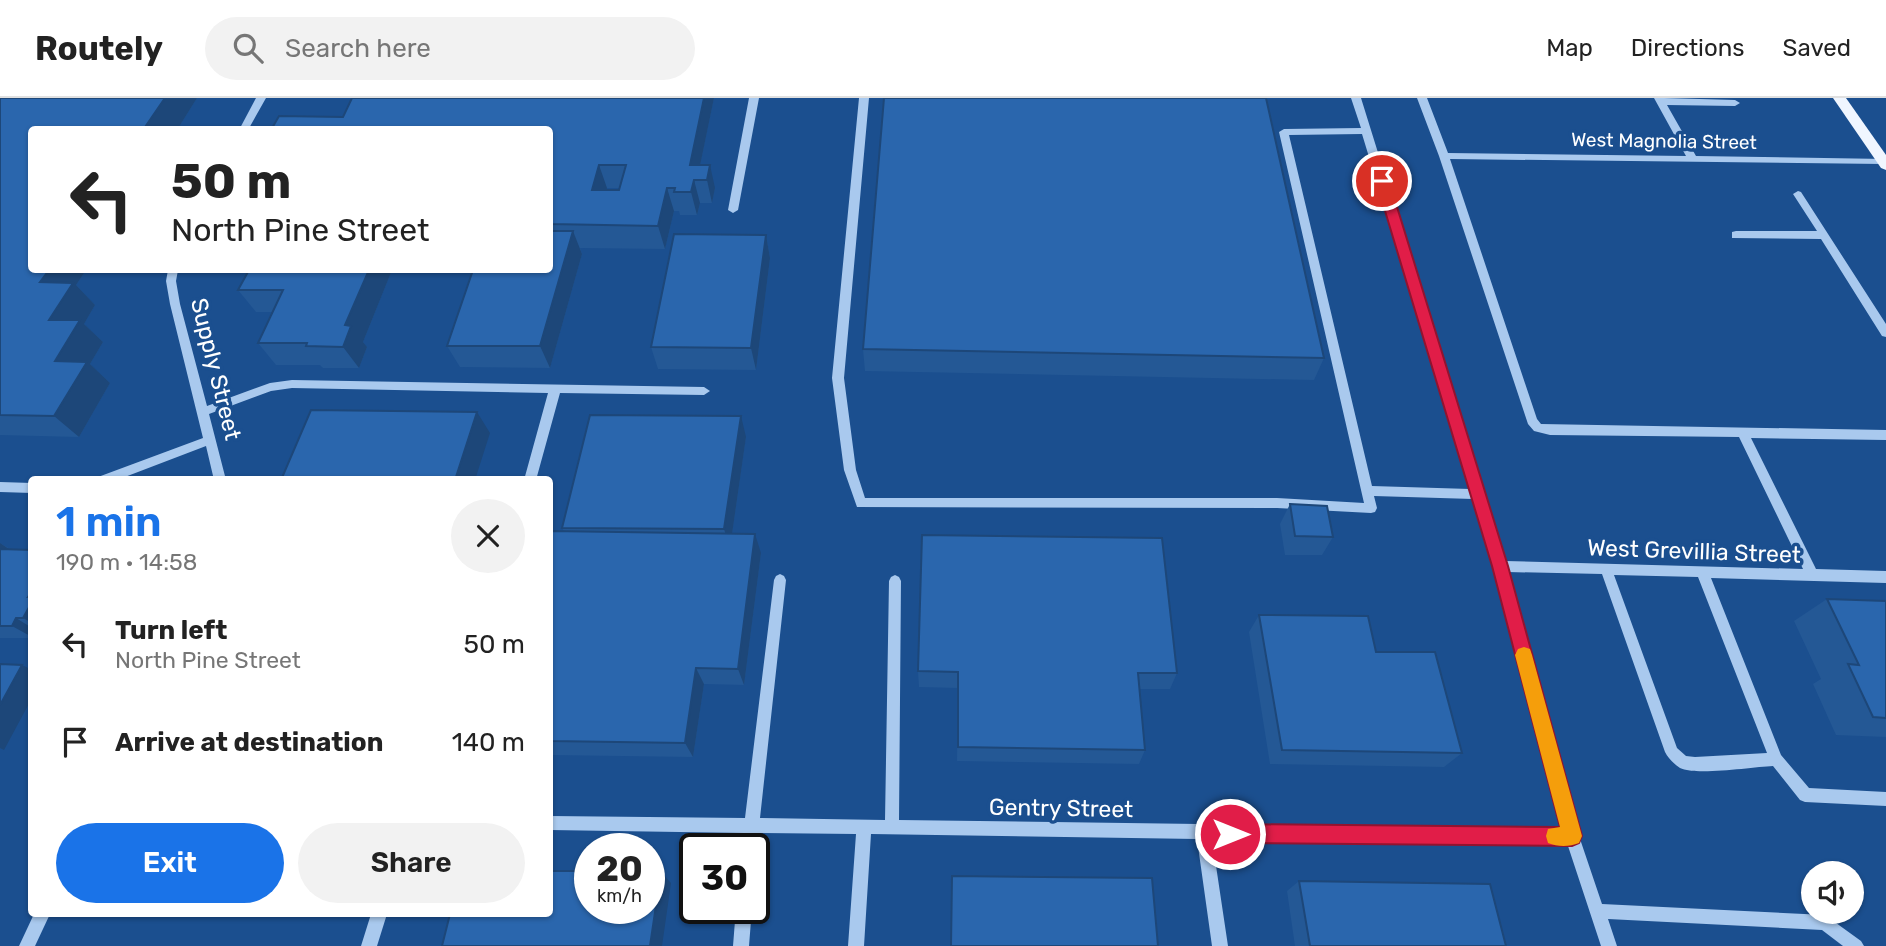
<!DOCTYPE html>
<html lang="en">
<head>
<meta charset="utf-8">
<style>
  body { margin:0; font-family:Rubik,sans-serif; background:#f2f2f2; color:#222; height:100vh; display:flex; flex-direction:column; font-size:26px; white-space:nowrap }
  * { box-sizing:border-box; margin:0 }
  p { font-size:23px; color:#767676 }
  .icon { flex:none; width:38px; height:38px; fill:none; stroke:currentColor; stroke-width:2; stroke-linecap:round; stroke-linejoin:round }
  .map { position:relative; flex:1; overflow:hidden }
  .sheet { position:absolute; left:28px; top:378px; width:525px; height:441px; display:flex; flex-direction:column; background:#fff; border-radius:7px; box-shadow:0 2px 5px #0004 }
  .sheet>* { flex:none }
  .top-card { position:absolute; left:28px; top:28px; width:525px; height:147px; border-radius:7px; box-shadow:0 2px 5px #0004; background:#fff; color:#222; overflow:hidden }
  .fabs { position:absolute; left:1801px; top:763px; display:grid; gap:14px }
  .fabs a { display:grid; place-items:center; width:63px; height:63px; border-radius:50%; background:#fff; box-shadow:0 2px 5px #0004; font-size:35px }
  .speed { position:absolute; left:574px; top:735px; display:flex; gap:14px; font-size:35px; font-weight:700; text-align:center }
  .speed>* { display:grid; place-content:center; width:91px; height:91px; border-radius:50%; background:#fff; box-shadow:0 2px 5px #0004; line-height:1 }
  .speed small { font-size:18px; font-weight:400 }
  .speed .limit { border:4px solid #111; border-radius:10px; background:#fff; color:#111 }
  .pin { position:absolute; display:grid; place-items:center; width:60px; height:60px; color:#fff; margin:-30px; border:4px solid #fff; border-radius:50%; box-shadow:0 2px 7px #0007 }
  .me { position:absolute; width:77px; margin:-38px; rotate:90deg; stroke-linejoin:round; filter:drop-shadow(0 0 5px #0008) }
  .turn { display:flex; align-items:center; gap:24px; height:147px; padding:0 28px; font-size:32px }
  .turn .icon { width:91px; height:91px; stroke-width:2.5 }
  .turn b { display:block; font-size:49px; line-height:60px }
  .round { display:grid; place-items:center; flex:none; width:74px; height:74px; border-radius:37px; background:#f2f2f2 }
  .head { display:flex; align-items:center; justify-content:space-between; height:119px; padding:0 28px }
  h1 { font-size:42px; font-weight:600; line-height:52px; color:#1a73e8 }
  .button { display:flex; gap:14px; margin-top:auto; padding:14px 28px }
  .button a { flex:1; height:80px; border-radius:42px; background:#1a73e8; color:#fff; font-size:28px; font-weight:600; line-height:80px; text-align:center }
  .button a+a { background:#f2f2f2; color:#222 }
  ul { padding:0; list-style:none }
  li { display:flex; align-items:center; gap:21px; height:98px; padding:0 28px }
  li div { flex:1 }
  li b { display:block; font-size:26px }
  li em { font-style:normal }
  header { display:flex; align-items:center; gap:42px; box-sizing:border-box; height:98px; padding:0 35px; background:#fff; border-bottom:2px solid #e0e0e0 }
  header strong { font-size:33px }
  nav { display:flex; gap:38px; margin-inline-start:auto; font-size:24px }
  .search { width:490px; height:63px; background:#f2f2f2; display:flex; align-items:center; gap:18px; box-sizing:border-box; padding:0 24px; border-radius:38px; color:#767676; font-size:26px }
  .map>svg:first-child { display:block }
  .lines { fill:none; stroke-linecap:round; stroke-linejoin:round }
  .minor { fill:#a9c9ee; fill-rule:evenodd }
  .major { fill:#f0f6ff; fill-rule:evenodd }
  .wall { fill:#245895; fill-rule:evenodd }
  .shaded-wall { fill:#1d4779 }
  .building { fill:#2a66ad; stroke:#1d4779; stroke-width:2; fill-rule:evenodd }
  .route { fill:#e11d48; stroke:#92132f; stroke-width:2 }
  .slow { fill:#f59e0b }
  .labels { text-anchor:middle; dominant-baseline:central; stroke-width:7; stroke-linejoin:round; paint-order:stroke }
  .far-street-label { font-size:19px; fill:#fff; stroke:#1b4f8f }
  .street-label { font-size:23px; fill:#fff; stroke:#1b4f8f }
</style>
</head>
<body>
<header>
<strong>Routely</strong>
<div class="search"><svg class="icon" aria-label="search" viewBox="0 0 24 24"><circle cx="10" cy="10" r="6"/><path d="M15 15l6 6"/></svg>Search here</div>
<nav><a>Map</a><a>Directions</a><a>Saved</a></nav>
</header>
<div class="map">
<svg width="1886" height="848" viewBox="0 0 1886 848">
  <rect width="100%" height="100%" fill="#1b4f8f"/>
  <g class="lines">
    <path class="minor" d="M256 0H266L248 32H239Z
      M749 0H759L738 112 733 115 728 112Z
      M859 0H869L844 280 856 372 865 400H1277L1364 405 1279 34 1284 31 1361 30 1351 0H1361L1505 463 1803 471 1739 339 1550 337 1534 333 1528 326 1439 58 1417 0H1427L1448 55 1686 58 1654 0H1664L1735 2 1740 5 1735 8 1667 7 1696 58 1886 61V65L1883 66 1450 61 1537 321 1541 326 1886 332V342L1751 340 1816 471 1886 473V485L1711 480 1781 657 1809 690 1886 694V708L1805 704 1800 702 1773 668C1752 669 1696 678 1680 670 1674 666 1668 660 1665 654L1602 476 1508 474 1579 738 1602 806 1825 817 1861 843 1864 848H1843L1822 832 1608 821 1617 848H1601L1567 745 1212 741 1228 848H1212L1197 741 871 736 864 848H848L856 736 758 735 754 756V751H742L744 735 550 732V718L745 720 774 482 776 478 780 476 784 478 786 482 760 720 885 722 889 483 891 479 895 477 899 479 901 483 899 722 1563 731 1494 468 1473 401 1374 398 1377 410 1375 414 1371 415 1277 410 857 409 844 372 832 280ZM1362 36 1470 391 1372 388 1289 37ZM1614 477 1698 479 1767 655 1695 659 1686 658 1677 650Z
      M1798 93 1801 94 1886 226V239L1882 238 1821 141 1732 140V134L1736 133H1817L1793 96Z
      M168 172H178L176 183 180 206 207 308 270 285 292 282 704 289 710 293 704 297 560 295 536 382H524L548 295 292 290 271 293 209 316 226 382H214L206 348 117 382H96L98 379 203 340 170 206 166 183Z
      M0 384 32 385V395L0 394Z
      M736 810H752L749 848H733Z
      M34 816H50L35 848H19Z
      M371 816H387L377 848H361Z"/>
    <path class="major" d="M1833 0H1846L1886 57V72L1881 70Z"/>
  </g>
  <path class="wall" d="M0 0H197L177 32H32V172H86L76 187 95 207 84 226 103 244 90 266 110 285 79 339 0 337Z
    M352 0H714L700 67 715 90 712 105H700L697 117H680L679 113H674L665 151 580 150 582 156 550 270 460 269 447 248 550 172V32L343 19ZM607 90H620L619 92H606Z
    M766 137 770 160 756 272 658 271 651 249Z
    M249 172H392L363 244 367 249 359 270H323L320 267H276L258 245 273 214H256L238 192Z
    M863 251 1324 260 1314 282 865 273Z
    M746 339 732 436 761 455 744 587 704 586 693 659 550 657V433H564L562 430Z
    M1290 406 1333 439 1322 457H1285L1280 426Z
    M0 445 10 451 32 452V540H0Z
    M1827 501 1886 503V639L1836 637 1813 586 1821 581 1794 523Z
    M1259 517 1376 554 1462 655 1444 669 1270 666 1249 534Z
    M918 573 1177 575 1170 591H1140L1145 652 1139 666 957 663 958 590 919 589Z
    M1299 783 1506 848H1295L1287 793Z"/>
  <path class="shaded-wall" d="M165 0H197L177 32H143Z
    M704 0H714L697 82H694L700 105 697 117 691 94 690 67Z
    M599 67 607 90 600 115 592 92Z
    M710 67 715 90 712 105 707 82Z
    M667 90 674 113 665 151 658 128Z
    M573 133 582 156 550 270 540 248Z
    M766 137 770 160 756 272 751 250Z
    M49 172H86L76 187 95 207 84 226 103 244 90 266 110 285 79 339 54 318 49 222 40 184Z
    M369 172H392L363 244 367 249 359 270 343 249 345 227Z
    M477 314 490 335 475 382H455Z
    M741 318 746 339 730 450 724 431Z
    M755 436 761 455 744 587 738 571Z
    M0 445 18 457 0 454Z
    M32 505V525L23 520Z
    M16 520 32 530V539L12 528Z
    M22 567 32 572V600L4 652 0 650V607Z
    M696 570 704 586 693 659 685 645Z
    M661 774 671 785 662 848H650Z"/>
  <path class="building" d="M0 0H165L143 32H32V172H49L40 184 73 185 49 222H80L55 263 87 264 54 318 0 317Z
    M352 0H704L690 67H710L707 82H694L691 94H674L675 90H667L658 128 550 126V32H271L279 18 343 19ZM599 67H626L619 92H592Z
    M884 0H1266L1324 260 863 251Z
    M550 133H573L540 248H447L473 172H550Z
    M674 136 766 137 751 250 651 249Z
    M249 172H369L345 227 351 228 343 249 306 248 307 245H258L283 192H238Z
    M311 312 477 314 455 382H281Z
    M590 317 741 318 724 431 562 430Z
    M1290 406 1327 408 1333 439 1295 438Z
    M550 433 755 436 738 571 696 570 685 645 550 643Z
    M922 437 1162 440 1177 575H1138L1145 652 958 649V574L918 573Z
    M0 451 32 452V493L28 499H32V504L23 520H16L12 528H0Z
    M1827 501 1886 503V620L1873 619 1848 566 1859 567Z
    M1259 517 1368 518 1376 554H1435L1462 655 1282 652Z
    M0 566 22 567 0 607Z
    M550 773H590V810H649V774H661L650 848H442L450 816H550Z
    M952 778 1152 780 1158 848H951Z
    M1299 783 1490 786 1506 848H1310Z"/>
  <path class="route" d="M1382 79 1389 83 1508 468 1582 738 1579 745 1572 748 1230 745 1224 742 1221 736 1224 729 1230 726 1560 729 1492 468 1376 83Z"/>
  <path class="slow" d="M1524 549 1530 551 1532 557 1582 738 1579 745C1569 749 1558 749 1548 745L1546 738 1548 731 1560 729 1515 557 1518 551Z"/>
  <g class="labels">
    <g class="far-street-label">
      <text transform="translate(1664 43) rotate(1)">West Magnolia Street</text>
    </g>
    <g class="street-label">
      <text transform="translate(216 271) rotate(76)">Supply Street</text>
      <text transform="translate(1694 453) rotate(2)">West Grevillia Street</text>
      <text transform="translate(1061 710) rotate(1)">Gentry Street</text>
    </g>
  </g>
</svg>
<div class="fabs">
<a><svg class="icon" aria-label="sound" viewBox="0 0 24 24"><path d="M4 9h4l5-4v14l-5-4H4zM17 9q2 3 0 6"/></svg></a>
</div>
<div class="speed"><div>20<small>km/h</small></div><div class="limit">30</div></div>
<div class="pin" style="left:1382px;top:83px;background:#d93025"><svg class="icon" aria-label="arrive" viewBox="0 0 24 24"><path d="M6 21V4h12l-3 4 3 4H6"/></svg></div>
<svg class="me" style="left:1230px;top:736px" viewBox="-20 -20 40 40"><circle r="17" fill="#e11d48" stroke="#fff" stroke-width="3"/><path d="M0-11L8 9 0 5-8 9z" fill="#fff"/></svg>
<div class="top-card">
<div class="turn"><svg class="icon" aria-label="left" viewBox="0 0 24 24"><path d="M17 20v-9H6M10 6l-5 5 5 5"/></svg><div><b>50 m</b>North Pine Street</div></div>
</div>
<section class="sheet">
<div class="head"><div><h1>1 min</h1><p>190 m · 14:58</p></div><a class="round"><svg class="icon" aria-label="close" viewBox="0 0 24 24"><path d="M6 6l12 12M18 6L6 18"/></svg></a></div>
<ul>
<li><svg class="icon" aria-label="left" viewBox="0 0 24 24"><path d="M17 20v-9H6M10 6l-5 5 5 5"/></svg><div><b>Turn left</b><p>North Pine Street</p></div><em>50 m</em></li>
<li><svg class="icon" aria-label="arrive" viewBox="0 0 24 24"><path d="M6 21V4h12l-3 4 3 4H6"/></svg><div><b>Arrive at destination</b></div><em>140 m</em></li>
</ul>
<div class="button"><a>Exit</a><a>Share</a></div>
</section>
</div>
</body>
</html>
